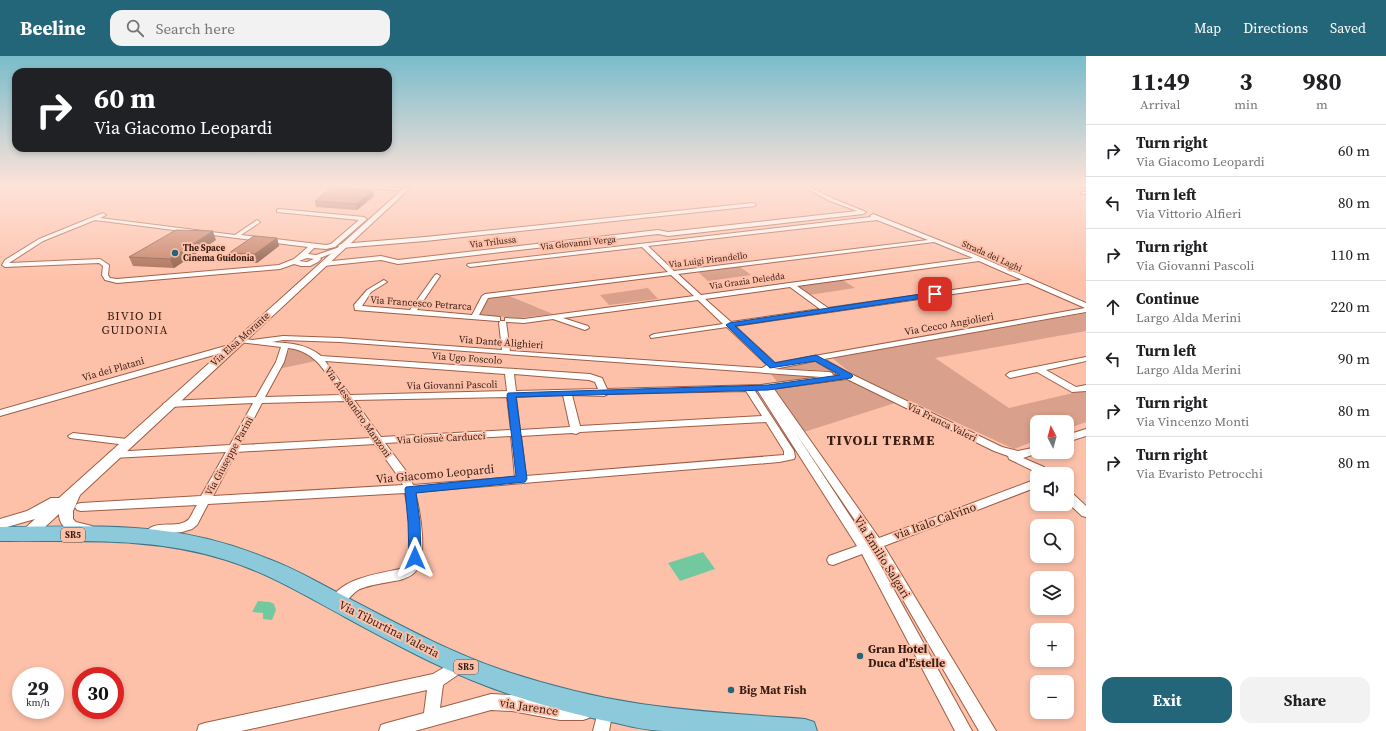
<!DOCTYPE html>
<html lang="en">
<head>
<meta charset="utf-8">
<style>
  body { margin:0; font-family:"Source Serif 4",serif; background:#f2f2f2; color:#202124; height:100vh; display:flex; flex-direction:column; font-size:15px; white-space:nowrap }
  * { box-sizing:border-box; margin:0 }
  p { font-size:13px; color:#757577 }
  .icon { flex:none; width:22px; height:22px; fill:none; stroke:currentColor; stroke-width:2; stroke-linecap:round; stroke-linejoin:round }
  .map { position:relative; flex:1; overflow:hidden }
  .side { display:flex; flex-direction:column; background:#fff; width:300px }
  .side>* { flex:none }
  .hud { position:absolute; left:12px; top:12px; width:380px; height:84px; border-radius:12px; box-shadow:0 2px 6px #0003; background:#202124; color:#fff; overflow:hidden }
  .needle { width:26px; rotate:354deg }
  .buttons { position:absolute; left:1030px; top:359px; display:grid; gap:8px }
  .buttons a { display:grid; place-items:center; width:44px; height:44px; border-radius:8px; background:#fff; box-shadow:0 2px 6px #0003; font-size:20px }
  .speed { position:absolute; left:12px; top:611px; display:flex; gap:8px; font-size:20px; font-weight:700; text-align:center }
  .speed>* { display:grid; place-content:center; width:52px; height:52px; border-radius:50%; background:#fff; box-shadow:0 2px 6px #0003; line-height:1 }
  .speed small { font-size:10px; font-weight:400 }
  .speed .limit { border:6px solid #d22; background:#fff; color:#111 }
  .pin { position:absolute; display:grid; place-items:center; width:34px; height:34px; color:#fff; margin:-17px; border-radius:8px; box-shadow:0 2px 6px #0006 }
  .me { position:absolute; width:44px; margin:-22px; rotate:0deg; stroke-linejoin:round; filter:drop-shadow(0 0 3px #0008) }
  .turn { display:flex; align-items:center; gap:14px; height:84px; padding:0 16px; font-size:18px }
  .turn .icon { width:52px; height:52px; stroke-width:2.5 }
  .turn b { display:block; font-size:28px; line-height:34px }
  .eta { display:flex; justify-content:space-evenly; align-items:center; height:68px; text-align:center }
  .eta b { font-size:24px; font-weight:700; line-height:28px }
  .primary-button { display:flex; gap:8px; margin-top:auto; padding:8px 16px }
  .primary-button a { flex:1; height:46px; border-radius:12px; background:#236579; color:#fff; font-size:16px; font-weight:700; line-height:46px; text-align:center }
  .primary-button a+a { background:#f2f2f2; color:#202124 }
  ul { padding:0; list-style:none }
  li { display:flex; align-items:center; gap:12px; height:52px; padding:0 16px; border-top:1px solid #e0e0e0 }
  li div { flex:1 }
  li b { display:block; font-size:15px }
  li em { font-style:normal }
  header { display:flex; align-items:center; gap:24px; box-sizing:border-box; height:56px; padding:0 20px; background:#236579; color:#fff }
  header strong { font-size:19px }
  nav { display:flex; gap:22px; margin-inline-start:auto; font-size:14px }
  .search { width:280px; height:36px; background:#f2f2f2; display:flex; align-items:center; gap:10px; box-sizing:border-box; padding:0 14px; border-radius:12px; color:#757577; font-size:15px }
  main { display:flex; flex:1; min-height:0 }
  .map>svg:first-child { display:block }
  .green { fill:#d9a08b }
  .water { fill:#73c99f }
  .lines { fill:none; stroke-linecap:round; stroke-linejoin:round }
  .minor-casing { stroke:#9f5d43; stroke-width:2 }
  .tertiary-casing { stroke:#9f5d43; stroke-width:2 }
  .primary-casing { stroke:#3d7585; stroke-width:2 }
  .minor { fill:#fff; fill-rule:evenodd }
  .tertiary { fill:#fff; fill-rule:evenodd }
  .primary { fill:#8cc9db; fill-rule:evenodd }
  .rail { stroke:#7d5648; stroke-width:1.5; stroke-dasharray:4.5 2.5; stroke-linecap:butt }
  .wall { fill:#a96d56 }
  .shaded-wall { fill:#8a5946 }
  .building { fill:#c57f64; stroke:#8a5946 }
  .route { fill:#1a73e8; stroke:#114b97 }
  .poi-dot { fill:#236579; stroke:#fdc1aa; stroke-width:1.5 }
  .labels { text-anchor:middle; dominant-baseline:central; stroke-width:4; stroke-linejoin:round; paint-order:stroke }
  .far-street-label { font-size:9px; fill:#381c12; stroke:#fdc1aa }
  .far-poi-label { font-size:9px; font-weight:bold; fill:#381c12; stroke:#fdc1aa; text-anchor:start }
  .shield { fill:#fdc1aa; stroke:#734e40; stroke-width:1 }
  .shield-label { font-size:9px; font-weight:bold; fill:#381c12 }
  .street-label { font-size:10px; fill:#381c12; stroke:#fdc1aa }
  .quarter-label { font-size:12px; letter-spacing:1px; fill:#381c12; stroke:#fdc1aa }
  .near-street-label { font-size:12px; fill:#381c12; stroke:#fdc1aa }
  .near-poi-label { font-size:12px; font-weight:bold; fill:#381c12; stroke:#fdc1aa; text-anchor:start }
  .district-label { font-size:14px; font-weight:bold; letter-spacing:1px; fill:#381c12; stroke:#fdc1aa }
</style>
</head>
<body>
<header>
<strong>Beeline</strong>
<div class="search"><svg class="icon" aria-label="search" viewBox="0 0 24 24"><circle cx="10" cy="10" r="6"/><path d="M15 15l6 6"/></svg>Search here</div>
<nav><a>Map</a><a>Directions</a><a>Saved</a></nav>
</header>
<main>
<div class="map">
<svg width="1086" height="675" viewBox="0 0 1086 675">
  <rect width="100%" height="100%" fill="#fdc1aa"/>
  <path class="green" d="M739 210 751 219 708 225 697 215Z
    M841 223 855 232 809 239 796 229Z
    M648 232 658 243 609 249 600 239Z
    M507 239 553 258 519 262 480 259 488 241Z
    M1086 257V275L935 302 1009 352 1086 334V366L1067 373V366H1037V384L1014 393 852 318 831 301Z
    M291 291 306 294 316 305 278 313Z
    M814 306 834 315 775 312Z
    M771 318 823 321 778 327Z
    M848 324 895 347 804 376 776 334Z"/>
  <path class="water" d="M703 496 715 513 680 525 668 507Z
    M258 545 270 546 274 548 276 554 272 564 263 563V557L252 556Z"/>
  <g class="lines">
    <defs>
      <path id="minor" d="M327 129 399 132 401 133 399 134 329 130Z
        M800 129H806L834 143 866 156 863 158 668 180 658 178 398 208 381 204 323 210 320 208 323 206 381 200 398 204 658 174 668 176 857 155 830 145Z
        M1083 136H1086V138H1081V137Z
        M753 147 756 149 755 150 425 185 341 192 338 190 341 188 425 181Z
        M279 153 364 161 367 163 335 191 326 193 314 192 308 198 316 199 337 192 340 194 320 202 321 203 318 206 310 210H301L294 208 280 213 117 227 105 224 102 219 103 210 99 207 5 211 2 209 5 204 39 183 103 157 106 159 100 162 235 179 257 164 260 166 259 167 241 179 326 189 331 188 359 164 277 156V154ZM95 164 308 191 294 203 279 209 117 223 110 222 108 219 109 209 100 203 9 207 43 185ZM307 202 314 203 307 206 299 205Z
        M873 158 971 197 1086 247V256L824 303 851 318 1002 391 1018 395 1037 391V396H1041L1023 402 1044 411 1045 414 1044 417 1040 418 1009 403 1008 400 994 395 847 323 774 333 879 482 1037 423V431L884 490 996 675H979L874 494H872L972 675H955L862 498 833 509 829 508 827 504 829 500 857 490 758 335H755L794 395 795 401 794 403 779 406 415 436C420 455 429 503 414 517 410 521 405 522 400 524 390 526 367 529 358 534 349 540 343 554 331 550L329 546C341 522 377 518 400 513 417 504 408 453 405 437L208 448 197 469 192 473 182 476 161 478 149 485 145 483 143 480C153 460 178 475 189 463 192 459 194 453 197 449L81 455 77 454 75 451 77 448 81 447 201 440 226 396 113 402 109 401 108 399 109 397 113 396 230 389 253 347 168 351 163 348 168 345 256 341 276 306 281 291 239 286H236L235 284 236 282 253 284 283 280 340 282 502 294 499 267 500 265H505V262L524 263 694 240 671 219 488 242 479 259 500 261V265H497L355 254 354 249 367 234 382 225 384 224 387 226 371 236 362 250 410 254 435 219 437 218 440 220 417 254 472 259 482 240 485 238 668 216 642 191 470 211 467 209 468 208 871 161 870 160ZM877 164 928 184 674 215 648 190ZM934 186 973 202 701 239 678 218ZM979 205 1022 224 828 252 797 230ZM1028 227 1085 252 775 307 735 270ZM790 231 820 253 731 266 705 243ZM698 244 723 268 654 278 650 280 651 282 727 271 767 309 762 312 510 295 506 266 524 267 553 263 585 274 589 272 588 270 563 262ZM283 284 340 286 821 321 761 329 607 333 602 322 590 318 321 300C307 288 290 287 272 286ZM288 292C317 295 326 318 341 339L265 341 284 306ZM325 305 505 318 507 335 350 339ZM815 305 839 319H833L832 317 829 316 774 313ZM514 318 589 324 595 326 598 333 516 335ZM746 335 762 360 580 370 572 339 604 340 608 338ZM563 339 570 371 520 374 516 341ZM507 341 511 374 381 381 354 344ZM345 345 371 382 240 389 262 347ZM766 366 784 395V399L526 420 521 380 572 377 576 378 580 376ZM795 376 869 485 867 486ZM511 380 515 421 413 429 409 419 385 387ZM375 388 400 423 403 429 213 440 236 396Z
        M229 289H232L236 291 235 293 0 360V354Z
        M1086 301V305L1046 314 1076 331 1086 329V335L1072 336 1037 316 1010 322 1006 319 1010 316Z
        M1086 373V380L1067 386V379Z
        M73 377 127 383 131 384 132 386 131 388 127 389 70 382 68 380Z
        M1067 435 1071 436 1086 450V461L1082 460 1067 446Z
        M460 602 465 604 467 609 465 614 443 629 440 652 491 638 512 639 560 648H583L589 650 591 656 589 662 583 664H560L512 655 491 654 415 675H379L381 669 387 667 424 657 427 634 241 675H197L199 669 205 667 433 618Z
        M605 645 610 648 613 653 609 675H593L600 648Z"/>
      <path id="tertiary" d="M404 132 409 133 80 439 73 455V463L76 466 92 470 94 474 92 478C78 482 59 474 59 458L32 483 27 485 22 483 20 479 22 475 35 463 0 473V463L27 455 51 442H59Z"/>
      <path id="primary" d="M0 471C55 471 110 468 164 475 199 479 234 489 266 502 294 512 319 527 346 541 396 567 447 595 502 614 547 629 594 641 641 648 695 656 750 659 805 663L814 666 817 675C766 675 714 675 663 675 647 674 631 671 616 667 584 661 552 652 521 642 459 623 402 592 345 561 306 540 268 517 226 504 152 480 76 486 0 485Z"/>
    </defs>
    <use href="#minor" class="minor-casing"/>
    <use href="#tertiary" class="tertiary-casing"/>
    <use href="#primary" class="primary-casing"/>
    <use href="#minor" class="minor"/>
    <use href="#tertiary" class="tertiary"/>
    <use href="#primary" class="primary"/>
    <path class="rail" d="M1073 129 1086 133"/>
  </g>
  <path class="wall" d="M374 140 357 154 316 151 315 145Z
    M277 182 279 190 257 207 232 206 229 197Z
    M216 184 174 212 133 210 129 201Z"/>
  <path class="shaded-wall" d="M373 135 374 140 357 154 356 148Z
    M213 175 216 184 174 212 170 203Z
    M277 182 279 190 257 207 255 198Z"/>
  <path class="building" d="M331 132 373 135 356 148 315 145Z
    M176 174 213 175 170 203 129 201Z
    M254 180 277 182 255 198 229 197Z"/>
  <linearGradient id="sky" x2="0" y2="1"><stop stop-color="#79bccb"/><stop offset="0.58" stop-color="#fee3d9"/><stop offset="1" stop-color="#fee3d9" stop-opacity="0"/></linearGradient>
  <rect width="1086" height="223" fill="url(#sky)"/>
  <path class="route" d="M935 236 939 238 937 240 735 270 775 307 816 299 851 318 853 320 851 322 768 334 516 341 527 423 525 426 416 437 420 466 421 502 419 506 415 507 410 506 409 502 408 466 405 433 406 431 516 420 507 339 508 337 768 329 840 319 815 305 770 312 726 269 729 267Z"/>
  <g class="poi-dot">
    <circle cx="175" cy="197" r="4"/>
    <circle cx="860" cy="600" r="4"/>
    <circle cx="731" cy="634" r="4"/>
  </g>
  <g class="labels">
    <g class="far-street-label">
      <text transform="translate(493 186) rotate(-7)">Via Trilussa</text>
      <text transform="translate(578 187) rotate(-6)">Via Giovanni Verga</text>
      <text transform="translate(992 200) rotate(24)">Strada dei Laghi</text>
      <text transform="translate(708 204) rotate(-7)">Via Luigi Pirandello</text>
      <text transform="translate(747 225) rotate(-8)">Via Grazia Deledda</text>
    </g>
    <g class="far-poi-label">
      <text x="183" y="192">The Space<tspan x="183" dy="10">Cinema Guidonia</tspan></text>
    </g>
    <g class="shield">
      <rect x="61" y="472" width="24" height="14" rx="3"/>
      <rect x="454" y="604" width="24" height="14" rx="3"/>
    </g>
    <g class="shield-label">
      <text x="73" y="479">SR5</text>
      <text x="466" y="611">SR5</text>
    </g>
    <g class="street-label">
      <text transform="translate(421 247) rotate(4)">Via Francesco Petrarca</text>
      <text transform="translate(949 268) rotate(-10)">Via Cecco Angiolieri</text>
      <text transform="translate(240 283) rotate(-42)">Via Elsa Morante</text>
      <text transform="translate(501 286) rotate(4)">Via Dante Alighieri</text>
      <text transform="translate(467 302) rotate(4)">Via Ugo Foscolo</text>
      <text transform="translate(113 313) rotate(-16)">Via dei Platani</text>
      <text transform="translate(452 329) rotate(-1)">Via Giovanni Pascoli</text>
      <text transform="translate(358 356) rotate(55)">Via Alessandro Manzoni</text>
      <text transform="translate(942 366) rotate(26)">Via Franca Valeri</text>
      <text transform="translate(441 382) rotate(-3)">Via Giosuè Carducci</text>
      <text transform="translate(229 400) rotate(-61)">Via Giuseppe Parini</text>
    </g>
    <g class="quarter-label">
      <text x="135" y="260">BIVIO DI<tspan x="135" dy="14">GUIDONIA</tspan></text>
    </g>
    <g class="near-street-label">
      <text transform="translate(435 418) rotate(-5)">Via Giacomo Leopardi</text>
      <text transform="translate(935 465) rotate(-20)">via Italo Calvino</text>
      <text transform="translate(882 501) rotate(58)">Via Emilio Salgari</text>
      <text transform="translate(389 573) rotate(27)">Via Tiburtina Valeria</text>
      <text transform="translate(529 651) rotate(9)">via Jarence</text>
    </g>
    <g class="near-poi-label">
      <text x="868" y="593">Gran Hotel<tspan x="868" dy="14">Duca d'Estelle</tspan></text>
      <text x="739" y="634">Big Mat Fish</text>
    </g>
    <g class="district-label">
      <text x="881" y="384">TIVOLI TERME</text>
    </g>
  </g>
</svg>
<div class="buttons">
<a><svg class="needle" viewBox="-14 -14 28 28"><path d="M0-13l5 13h-10z" fill="#e53935"/><path d="M0 13l5-13h-10z" fill="#757577"/></svg></a>
<a><svg class="icon" aria-label="sound" viewBox="0 0 24 24"><path d="M4 9h4l5-4v14l-5-4H4zM17 9q2 3 0 6"/></svg></a>
<a><svg class="icon" aria-label="search" viewBox="0 0 24 24"><circle cx="10" cy="10" r="6"/><path d="M15 15l6 6"/></svg></a>
<a><svg class="icon" aria-label="layers" viewBox="0 0 24 24"><path d="M12 4l9 5-9 5-9-5zM3 14l9 5 9-5"/></svg></a>
<a>+</a>
<a>−</a>
</div>
<div class="speed"><div>29<small>km/h</small></div><div class="limit">30</div></div>
<div class="pin" style="left:935px;top:238px;background:#d93025"><svg class="icon" aria-label="arrive" viewBox="0 0 24 24"><path d="M6 21V4h12l-3 4 3 4H6"/></svg></div>
<svg class="me" style="left:415px;top:502px" viewBox="-20 -20 40 40"><path d="M0-17L14 15 0 8-14 15z" fill="#1a73e8" stroke="#fff" stroke-width="4"/></svg>
<div class="hud">
<div class="turn"><svg class="icon" aria-label="right" viewBox="0 0 24 24"><path d="M7 20v-9h11M14 6l5 5-5 5"/></svg><div><b>60 m</b>Via Giacomo Leopardi</div></div>
</div>
</div>
<section class="side">
<div class="eta">
<div><b>11:49</b><p>Arrival</p></div>
<div><b>3</b><p>min</p></div>
<div><b>980</b><p>m</p></div>
</div>
<ul>
<li><svg class="icon" aria-label="right" viewBox="0 0 24 24"><path d="M7 20v-9h11M14 6l5 5-5 5"/></svg><div><b>Turn right</b><p>Via Giacomo Leopardi</p></div><em>60 m</em></li>
<li><svg class="icon" aria-label="left" viewBox="0 0 24 24"><path d="M17 20v-9H6M10 6l-5 5 5 5"/></svg><div><b>Turn left</b><p>Via Vittorio Alfieri</p></div><em>80 m</em></li>
<li><svg class="icon" aria-label="right" viewBox="0 0 24 24"><path d="M7 20v-9h11M14 6l5 5-5 5"/></svg><div><b>Turn right</b><p>Via Giovanni Pascoli</p></div><em>110 m</em></li>
<li><svg class="icon" aria-label="ahead" viewBox="0 0 24 24"><path d="M12 20V5M6 11l6-6 6 6"/></svg><div><b>Continue</b><p>Largo Alda Merini</p></div><em>220 m</em></li>
<li><svg class="icon" aria-label="left" viewBox="0 0 24 24"><path d="M17 20v-9H6M10 6l-5 5 5 5"/></svg><div><b>Turn left</b><p>Largo Alda Merini</p></div><em>90 m</em></li>
<li><svg class="icon" aria-label="right" viewBox="0 0 24 24"><path d="M7 20v-9h11M14 6l5 5-5 5"/></svg><div><b>Turn right</b><p>Via Vincenzo Monti</p></div><em>80 m</em></li>
<li><svg class="icon" aria-label="right" viewBox="0 0 24 24"><path d="M7 20v-9h11M14 6l5 5-5 5"/></svg><div><b>Turn right</b><p>Via Evaristo Petrocchi</p></div><em>80 m</em></li>
</ul>
<div class="primary-button"><a>Exit</a><a>Share</a></div>
</section>
</main>
</body>
</html>
